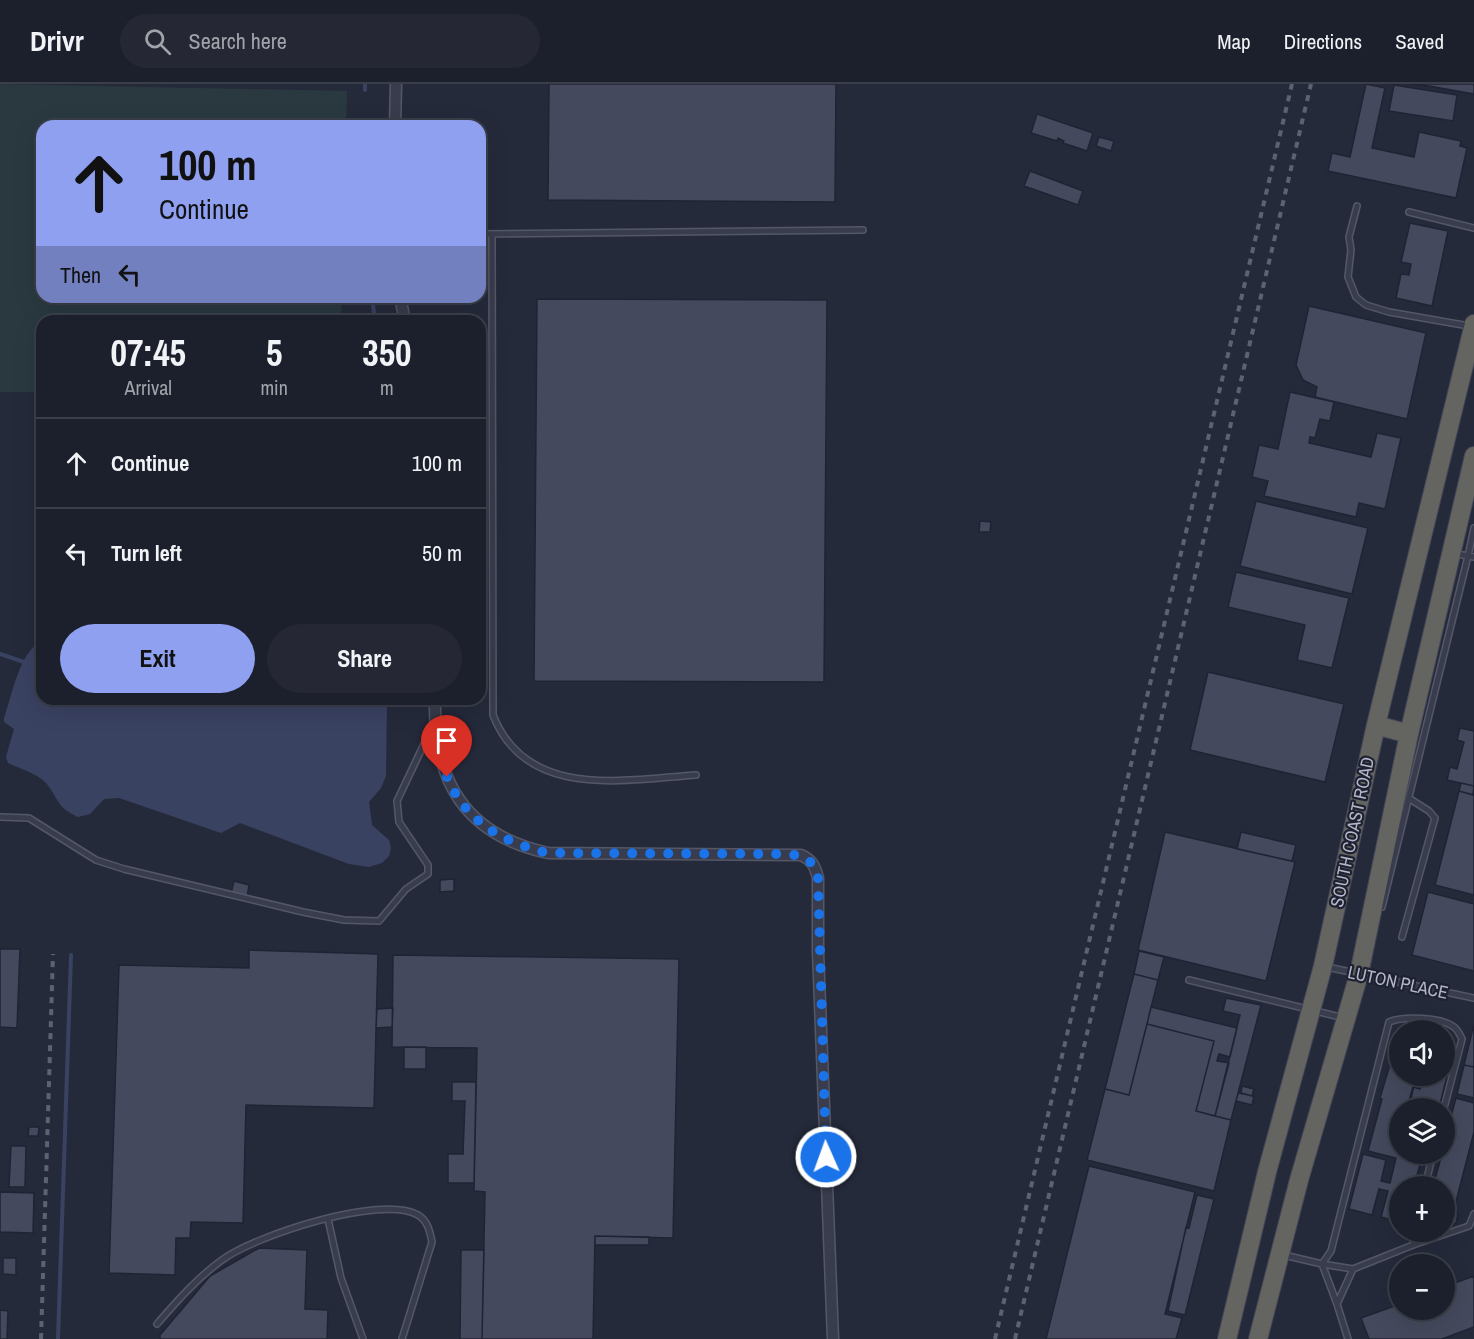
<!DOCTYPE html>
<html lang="en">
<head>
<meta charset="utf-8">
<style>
  body { margin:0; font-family:"Archivo Narrow",sans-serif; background:#252834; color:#f1f3f6; height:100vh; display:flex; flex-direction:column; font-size:22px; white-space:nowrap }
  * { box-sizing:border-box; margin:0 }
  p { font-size:20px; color:#a0a3a9 }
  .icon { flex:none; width:33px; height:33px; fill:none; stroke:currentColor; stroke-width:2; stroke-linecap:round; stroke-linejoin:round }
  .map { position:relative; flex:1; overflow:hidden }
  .drawer { position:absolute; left:36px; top:231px; width:450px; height:390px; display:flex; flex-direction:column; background:#1c202c; border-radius:18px; box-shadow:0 6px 24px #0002,0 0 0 2px #3a3e48 }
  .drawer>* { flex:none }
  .hud { position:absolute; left:36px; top:36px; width:450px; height:183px; border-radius:18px; box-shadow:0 6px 24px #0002,0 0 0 2px #3a3e48; background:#8fa0f1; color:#111; overflow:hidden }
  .fabs { position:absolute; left:1389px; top:936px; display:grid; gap:12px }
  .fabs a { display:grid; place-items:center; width:66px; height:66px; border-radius:50%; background:#1c202c; box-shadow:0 6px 24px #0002,0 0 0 2px #3a3e48; font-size:30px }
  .pin { position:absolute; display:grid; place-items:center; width:51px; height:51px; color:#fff; margin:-62px -26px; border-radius:50% 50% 50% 0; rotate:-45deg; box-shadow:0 0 6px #0007 }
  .pin .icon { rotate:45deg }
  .me { position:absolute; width:66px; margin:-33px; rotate:358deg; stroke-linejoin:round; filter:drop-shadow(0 0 4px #0008) }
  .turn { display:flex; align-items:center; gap:21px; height:126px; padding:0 24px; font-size:27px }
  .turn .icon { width:78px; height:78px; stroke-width:2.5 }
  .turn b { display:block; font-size:42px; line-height:51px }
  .then { display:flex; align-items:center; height:57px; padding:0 24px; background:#0003; gap:12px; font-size:22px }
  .eta { display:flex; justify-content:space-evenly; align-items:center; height:102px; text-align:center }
  .eta b { font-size:36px; font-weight:800; line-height:42px }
  .cta { display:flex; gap:12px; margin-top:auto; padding:12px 24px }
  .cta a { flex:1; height:69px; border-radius:36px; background:#8fa0f1; color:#111; font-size:24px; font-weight:800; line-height:69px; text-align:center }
  .cta a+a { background:#252834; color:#f1f3f6 }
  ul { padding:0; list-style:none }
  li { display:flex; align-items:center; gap:18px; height:90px; padding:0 24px; border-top:2px solid #3a3e48 }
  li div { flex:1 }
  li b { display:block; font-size:22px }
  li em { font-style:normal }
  header { display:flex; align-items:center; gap:36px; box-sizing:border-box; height:84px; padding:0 30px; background:#1c202c; border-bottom:2px solid #3a3e48 }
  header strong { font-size:28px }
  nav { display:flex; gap:33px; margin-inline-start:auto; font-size:21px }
  .search { width:420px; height:54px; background:#252834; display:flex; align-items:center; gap:15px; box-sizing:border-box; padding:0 21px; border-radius:33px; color:#a0a3a9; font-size:22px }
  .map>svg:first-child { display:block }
  .green { fill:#2a3940 }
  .water { fill:#3a4262 }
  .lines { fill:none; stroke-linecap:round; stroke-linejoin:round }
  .stream { stroke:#3a4262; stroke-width:4 }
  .building { fill:#44495d; stroke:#202333; stroke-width:1.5 }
  .service-casing { stroke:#545767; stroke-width:8 }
  .minor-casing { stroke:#545767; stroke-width:13 }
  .trunk-casing { stroke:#444757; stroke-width:20 }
  .service { stroke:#393c4c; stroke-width:5 }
  .minor { stroke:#393c4c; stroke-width:10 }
  .trunk { stroke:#646461; stroke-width:18 }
  .rail { stroke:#5d6174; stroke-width:4; stroke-dasharray:6 6; stroke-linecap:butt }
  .route { stroke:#1a73e8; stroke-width:10; stroke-dasharray:0 18 }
  .labels { text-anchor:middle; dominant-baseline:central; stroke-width:4.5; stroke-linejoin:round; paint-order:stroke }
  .street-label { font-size:18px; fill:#b4b7c7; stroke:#1e2131 }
</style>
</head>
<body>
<header>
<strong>Drivr</strong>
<div class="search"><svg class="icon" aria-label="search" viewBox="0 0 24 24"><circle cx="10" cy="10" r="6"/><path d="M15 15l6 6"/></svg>Search here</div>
<nav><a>Map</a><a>Directions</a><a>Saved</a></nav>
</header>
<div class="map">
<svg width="1474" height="1255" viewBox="0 0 1474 1255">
  <rect width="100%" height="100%" fill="#252a3b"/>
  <path class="green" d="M0 0 347 7 346 42H42V213H342L341 237H42V308H0Z"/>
  <path class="water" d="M42 557V615H387L386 692 381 704 369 718 372 741 389 756 391 764 389 772 382 779 369 783 349 780 240 739 221 749 119 714 104 715 90 730 78 733C55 722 60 716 46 699 38 690 19 684 8 679L6 673 14 645 4 638V634C12 612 19 568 42 557Z"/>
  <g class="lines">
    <path class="stream" d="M365 0V6
      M364 36V42
      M372 213 375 237
      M0 570 24 578
      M58 1255 71 871"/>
  </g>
  <path class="building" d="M549 0H836L835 118 548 116Z
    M1366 0 1385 4 1372 64 1414 73 1419 48 1461 57 1460 62 1467 64 1456 114 1328 87 1332 69 1350 73Z
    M1407 0H1474V10L1429 2Z
    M1394 1 1457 11 1453 37 1389 27Z
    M1037 30 1093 49 1087 67 1063 59 1064 57 1058 54 1057 57 1031 49Z
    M1099 53 1114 57 1111 67 1096 62Z
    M1030 87 1083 107 1078 121 1024 102Z
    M1410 139 1448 147 1432 222 1396 214 1401 190 1409 191 1411 180 1401 178Z
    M537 215 827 216 824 598 534 597Z
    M1309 222 1426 249 1407 335 1315 313 1317 303 1303 296 1296 281Z
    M1290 308 1334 318 1330 337 1320 335 1315 354 1310 353 1309 359 1371 373 1377 349 1401 354 1385 425 1359 419 1356 433 1264 412 1268 397 1252 393 1259 361 1278 365Z
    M1256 417 1368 444 1352 510 1240 482Z
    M980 437 991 438 990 448H979Z
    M1236 488 1349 514 1332 584 1297 576 1305 541 1228 523Z
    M1208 588 1344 620 1325 698 1190 666Z
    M1460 644 1474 647V702L1447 696 1450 683 1457 685 1464 658 1457 656Z
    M1461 699 1474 702 1473 711 1459 707Z
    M1459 707 1474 711V811L1435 801Z
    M1165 748 1295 778 1266 897 1138 866Z
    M1241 748 1296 761 1292 777 1237 765Z
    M454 795V807L440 808V796Z
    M234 797 249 801 247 813 231 809Z
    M1428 808 1474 820V887L1412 871Z
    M0 865H20L17 944 0 943Z
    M249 866 378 870 374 1024 246 1021 243 1139 191 1138 190 1154H176L175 1191 109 1189 119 881 249 884Z
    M1139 867 1164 873 1158 896 1134 890Z
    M393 871 679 875 673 1154 595 1152 593 1255H482L485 1108 474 1107 477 964 392 963Z
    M1134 890 1158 896 1129 1011 1105 1005Z
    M1226 914 1261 921 1231 1036 1215 1032 1240 931 1223 927Z
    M1151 923 1237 944 1230 973 1219 970 1217 977 1229 979 1215 1032 1196 1027 1214 957 1147 940Z
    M393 924 392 943 376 944 377 925Z
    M1147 940 1214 957 1196 1027 1231 1036 1214 1107 1087 1076 1105 1005 1129 1011Z
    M1474 940V983L1464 981Z
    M1400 947V992H1416L1409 1024H1400V1070H1423L1414 1102H1400V1138L1381 1133 1388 1107 1379 1105 1372 1131 1349 1125 1363 1070 1386 1076 1381 1097 1390 1099 1396 1074 1368 1067 1382 1015 1380 1014Z
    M404 963H426V985H404Z
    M1444 971 1452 973 1439 1024H1407L1413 1003 1420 1005 1422 997 1415 995 1416 992H1444Z
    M1464 981 1474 983V1014L1457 1010Z
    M452 998H476L474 1099H448V1070H463L465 1017H452Z
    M1242 1002 1254 1005 1252 1012 1241 1009Z
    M1238 1009 1254 1012 1252 1021 1236 1017Z
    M1456 1014 1474 1019V1048L1453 1129 1458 1130 1456 1139 1449 1142 1444 1141V1102H1433L1442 1070H1444V1059Z
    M29 1043H39L38 1052H28Z
    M11 1062H26L25 1103H9Z
    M1089 1082 1195 1108 1165 1230 1182 1234 1176 1255H1046Z
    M0 1108 34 1109 33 1149 0 1148Z
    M1197 1111 1214 1115 1185 1231 1168 1227 1186 1143 1189 1144Z
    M595 1152 649 1153V1161H595Z
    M259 1164 307 1166 305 1225 328 1226 327 1255H160V1251L210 1192Z
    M461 1166H484L482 1255H460Z
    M3 1174H16V1191L3 1190Z
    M1474 1192V1243L1442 1255H1369L1361 1234 1400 1220V1226H1444V1203Z
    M0 1226 8 1227 7 1255H0Z"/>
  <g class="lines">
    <defs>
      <path id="service" d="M1357 122 1349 153 1351 166 1348 193 1356 213 1366 221 1389 228 1469 242
        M1409 128 1474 144
        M480 150 863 146
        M492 150 493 631C526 716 624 696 696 691
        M1453 469 1468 472 1474 444
        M0 733 29 734 96 776 124 785 303 828 344 836 379 837 406 805 428 790V781L399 738 397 717 425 658 435 651
        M1382 823 1468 472 1474 473
        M1402 853 1435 734 1429 727 1410 715
        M1327 883 1474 914
        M1189 896 1344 934
        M1425 1102 1433 1070
        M328 1135 341 1194 363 1255
        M1413 1161 1416 1148
        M1284 1171 1322 1180 1331 1167 1389 938C1403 932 1441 933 1454 943 1458 946 1460 951 1462 955L1444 1024
        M1337 1220 1322 1180 1353 1185
        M157 1240C177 1217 197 1194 222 1176 254 1152 381 1110 418 1131 428 1137 430 1148 432 1158L402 1255
        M1348 1255 1337 1220 1353 1185 1413 1161 1469 1142 1474 1130"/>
      <path id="minor" d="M395 42 396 0
        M400 213 405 237
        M435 615C433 697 465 751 548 769L801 771C812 776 815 782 818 794V868L833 1255"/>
      <path id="trunk" d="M1376 641 1409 650
        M1227 1255 1267 1088 1323 882 1376 641 1474 240
        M1258 1255 1299 1096 1359 890 1409 650 1474 372"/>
    </defs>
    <use href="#service" class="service-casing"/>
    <use href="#minor" class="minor-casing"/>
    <use href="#trunk" class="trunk-casing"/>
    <use href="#service" class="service"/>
    <use href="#minor" class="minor"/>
    <use href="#trunk" class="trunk"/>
    <path class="rail" d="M41 1255 53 870
      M995 1255 1292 0
      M1015 1255 1311 0"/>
  </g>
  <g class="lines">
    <path class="route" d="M447 693C465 737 503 759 548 769L782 770C802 771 813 773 818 794L826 1073"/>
  </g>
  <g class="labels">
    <g class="street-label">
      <text transform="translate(1352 748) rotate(-78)">SOUTH COAST ROAD</text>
      <text transform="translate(1398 898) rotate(12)">LUTON PLACE</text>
    </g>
  </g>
</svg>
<div class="fabs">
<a><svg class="icon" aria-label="sound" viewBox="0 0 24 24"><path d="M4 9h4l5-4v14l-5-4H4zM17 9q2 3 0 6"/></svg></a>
<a><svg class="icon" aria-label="layers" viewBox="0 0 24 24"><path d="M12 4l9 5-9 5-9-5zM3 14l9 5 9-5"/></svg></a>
<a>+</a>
<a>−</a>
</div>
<div class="pin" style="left:447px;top:693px;background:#d93025"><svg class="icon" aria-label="arrive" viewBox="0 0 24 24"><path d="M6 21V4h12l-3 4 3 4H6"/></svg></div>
<svg class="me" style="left:826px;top:1073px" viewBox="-20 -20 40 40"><circle r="17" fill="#1a73e8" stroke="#fff" stroke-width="3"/><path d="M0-11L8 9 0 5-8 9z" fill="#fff"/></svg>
<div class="hud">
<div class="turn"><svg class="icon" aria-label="ahead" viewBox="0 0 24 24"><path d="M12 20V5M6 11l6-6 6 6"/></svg><div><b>100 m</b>Continue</div></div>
<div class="then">Then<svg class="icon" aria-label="left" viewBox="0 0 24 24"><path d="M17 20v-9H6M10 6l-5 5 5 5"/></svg></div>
</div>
<section class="drawer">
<div class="eta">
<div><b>07:45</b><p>Arrival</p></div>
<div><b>5</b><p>min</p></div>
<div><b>350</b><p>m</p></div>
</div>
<ul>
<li><svg class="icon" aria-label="ahead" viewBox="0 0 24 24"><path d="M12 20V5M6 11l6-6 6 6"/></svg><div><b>Continue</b></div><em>100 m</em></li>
<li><svg class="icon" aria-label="left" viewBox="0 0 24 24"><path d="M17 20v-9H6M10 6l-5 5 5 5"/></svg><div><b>Turn left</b></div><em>50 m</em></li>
</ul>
<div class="cta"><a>Exit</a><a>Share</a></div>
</section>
</div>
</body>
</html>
